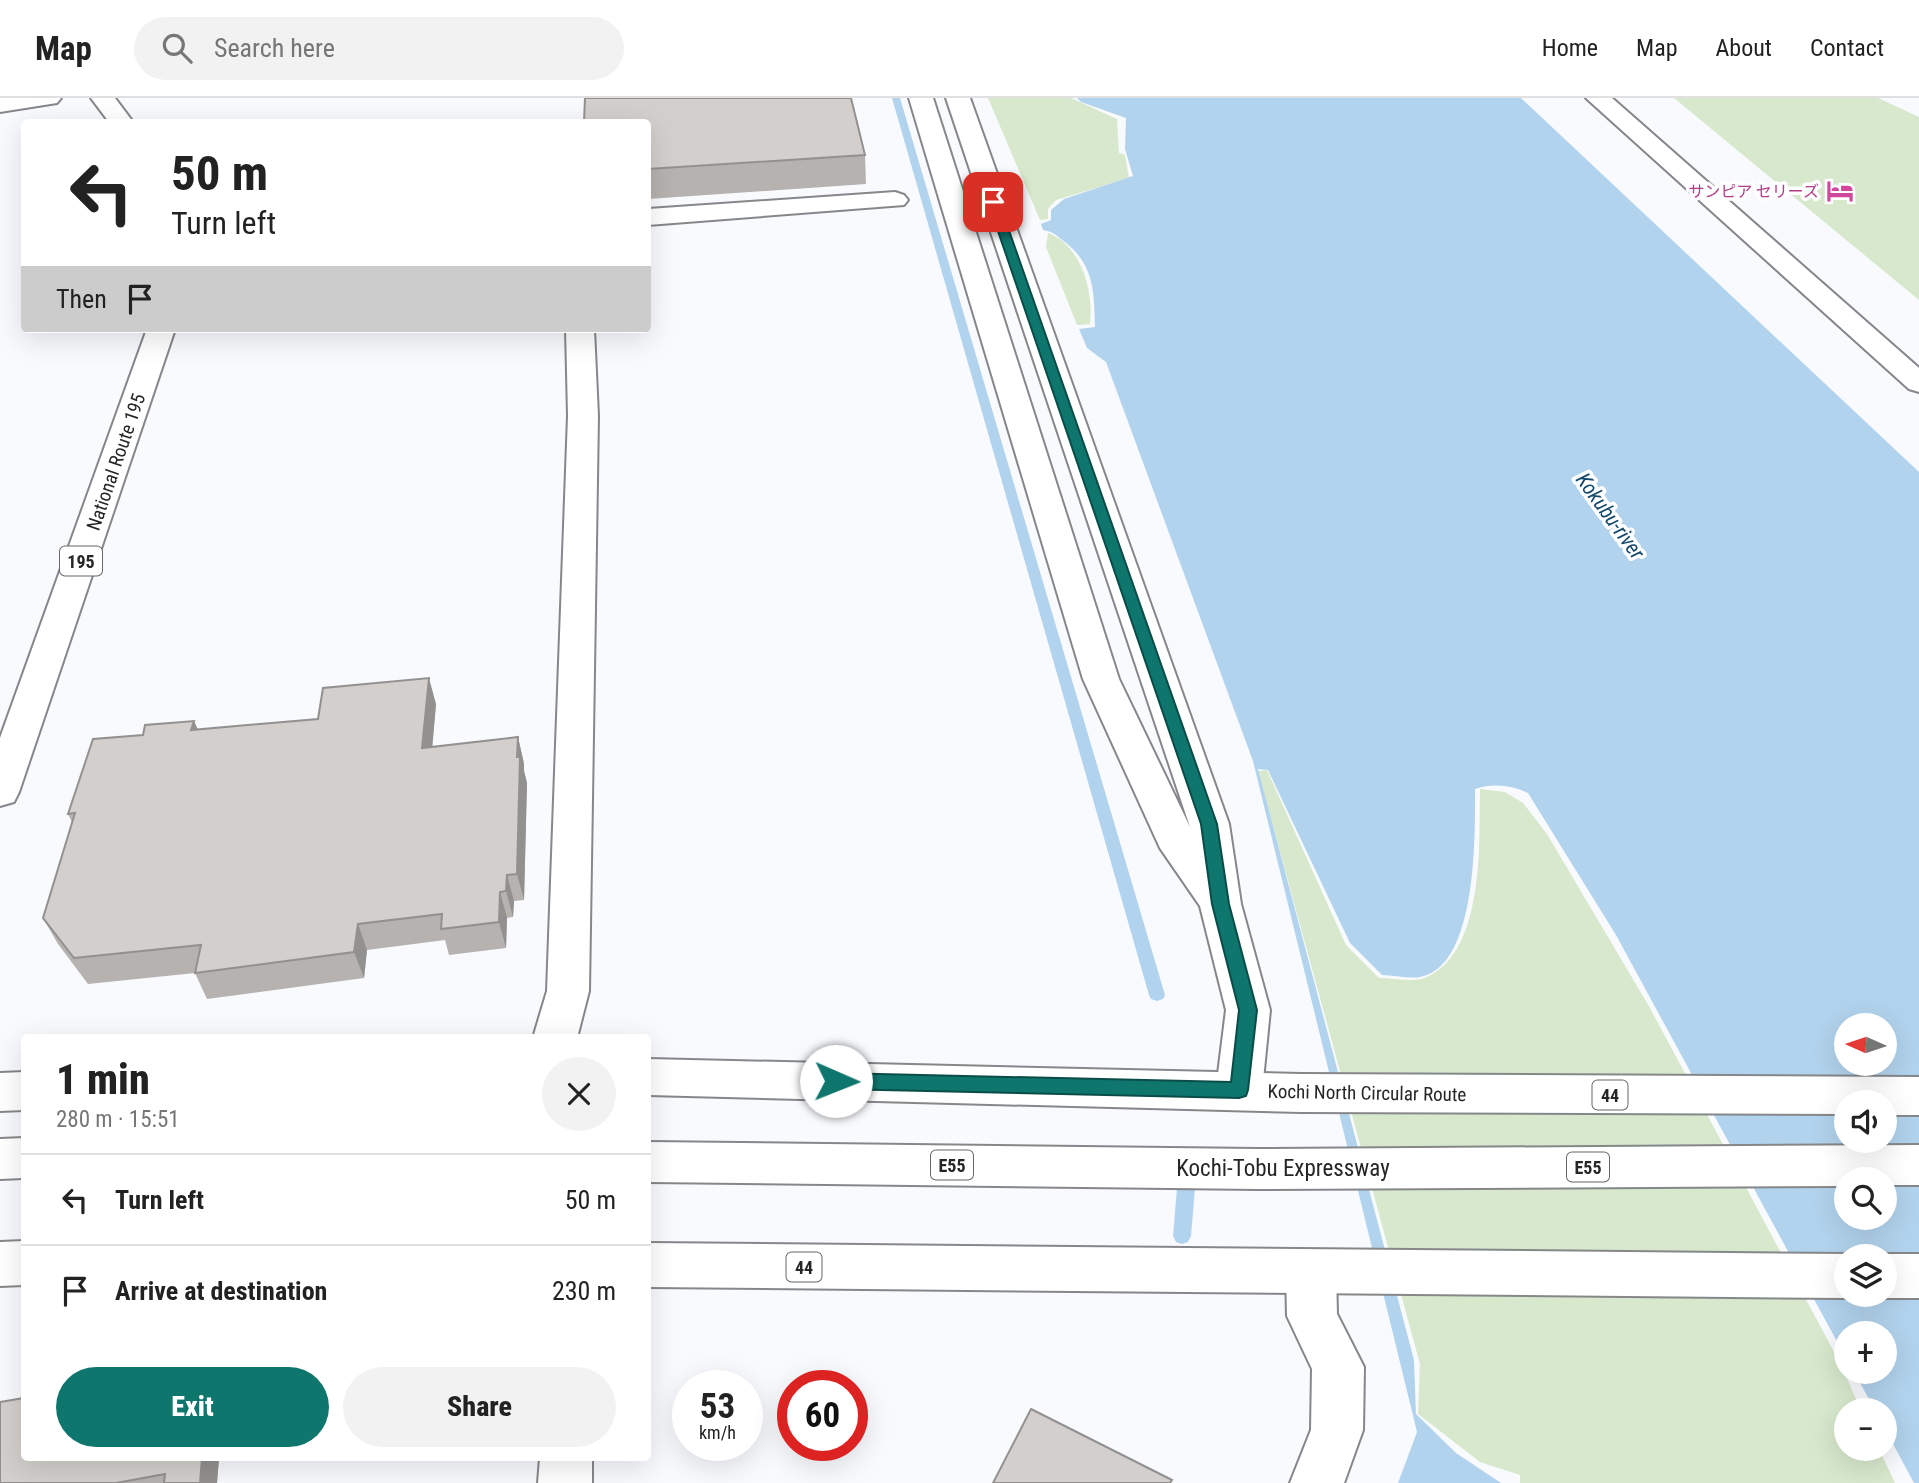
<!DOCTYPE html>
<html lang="en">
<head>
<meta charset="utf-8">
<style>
  body { margin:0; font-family:"Roboto Condensed","Noto Sans JP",sans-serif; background:#f2f2f2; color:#222; height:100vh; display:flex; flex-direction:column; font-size:26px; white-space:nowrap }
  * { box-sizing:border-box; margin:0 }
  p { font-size:23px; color:#767676 }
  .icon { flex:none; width:38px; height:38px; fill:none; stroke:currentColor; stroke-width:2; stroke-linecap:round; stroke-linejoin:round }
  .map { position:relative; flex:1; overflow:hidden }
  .drawer { position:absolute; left:21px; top:936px; width:630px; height:427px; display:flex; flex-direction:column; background:#fff; border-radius:7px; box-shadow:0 7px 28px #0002 }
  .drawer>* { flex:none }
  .banner { position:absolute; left:21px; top:21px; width:630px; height:214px; border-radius:7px; box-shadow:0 7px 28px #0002; background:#fff; color:#222; overflow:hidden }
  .needle { width:46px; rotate:273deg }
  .buttons { position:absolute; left:1834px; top:915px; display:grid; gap:14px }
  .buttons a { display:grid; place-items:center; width:63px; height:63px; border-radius:50%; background:#fff; box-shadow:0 7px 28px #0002; font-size:35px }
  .speed { position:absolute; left:672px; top:1272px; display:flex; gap:14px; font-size:35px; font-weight:700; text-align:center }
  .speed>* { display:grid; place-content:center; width:91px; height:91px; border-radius:50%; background:#fff; box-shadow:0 7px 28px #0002; line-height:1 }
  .speed small { font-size:18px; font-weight:400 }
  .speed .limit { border:10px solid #d22; background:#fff; color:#111 }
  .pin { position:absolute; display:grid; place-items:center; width:60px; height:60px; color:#fff; margin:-30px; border-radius:14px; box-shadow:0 4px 10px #0006 }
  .me { position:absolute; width:77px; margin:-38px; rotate:91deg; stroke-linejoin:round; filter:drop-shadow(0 0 5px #0008) }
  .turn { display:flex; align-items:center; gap:24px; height:147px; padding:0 35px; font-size:32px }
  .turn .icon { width:91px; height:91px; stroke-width:2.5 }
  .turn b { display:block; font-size:49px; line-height:60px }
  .then { display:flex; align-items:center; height:66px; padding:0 35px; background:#0003; gap:14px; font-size:26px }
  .round { display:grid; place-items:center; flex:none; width:74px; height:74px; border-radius:37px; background:#f2f2f2 }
  .overview { display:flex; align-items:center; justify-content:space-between; height:119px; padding:0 35px }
  h1 { font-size:42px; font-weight:800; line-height:52px }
  .primary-button { display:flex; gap:14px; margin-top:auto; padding:14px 35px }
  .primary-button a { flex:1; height:80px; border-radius:42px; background:#0f766e; color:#fff; font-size:28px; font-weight:800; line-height:80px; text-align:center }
  .primary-button a+a { background:#f2f2f2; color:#222 }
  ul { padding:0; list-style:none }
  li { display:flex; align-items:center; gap:21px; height:91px; padding:0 35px; border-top:2px solid #e0e0e0 }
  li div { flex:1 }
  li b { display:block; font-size:26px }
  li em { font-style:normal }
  header { display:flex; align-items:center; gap:42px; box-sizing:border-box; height:98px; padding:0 35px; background:#fff; border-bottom:2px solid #e0e0e0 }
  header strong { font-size:33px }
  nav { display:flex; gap:38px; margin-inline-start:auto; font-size:24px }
  .search { width:490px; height:63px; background:#f2f2f2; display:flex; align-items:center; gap:18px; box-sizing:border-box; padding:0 24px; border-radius:38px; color:#767676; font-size:26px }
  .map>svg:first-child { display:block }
  .green { fill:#d7e8cc }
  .water { fill:#b2d3ed; fill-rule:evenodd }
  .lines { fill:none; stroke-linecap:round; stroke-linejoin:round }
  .stream { fill:#b2d3ed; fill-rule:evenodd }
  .minor-casing { stroke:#85878a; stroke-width:4 }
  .primary-casing { stroke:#85878a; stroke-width:4 }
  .trunk-casing { stroke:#85878a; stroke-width:4 }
  .motorway-casing { stroke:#85878a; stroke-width:4 }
  .minor { fill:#fff; fill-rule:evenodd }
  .primary { fill:#fff; fill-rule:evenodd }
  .trunk { fill:#fff; fill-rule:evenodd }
  .motorway { fill:#fff; fill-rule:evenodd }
  .wall { fill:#b5b2af }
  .shaded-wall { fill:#93918f }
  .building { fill:#d2cfcc; stroke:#93918f; stroke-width:2 }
  .route { fill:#0f766e; stroke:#0a4d48; stroke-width:2 }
  .labels { text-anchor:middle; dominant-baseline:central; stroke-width:7; stroke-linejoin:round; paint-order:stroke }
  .far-hotel-label { font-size:16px; fill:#b23c85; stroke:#fff; text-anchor:end }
  .shield { fill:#fff; stroke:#676768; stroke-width:2 }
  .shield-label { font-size:18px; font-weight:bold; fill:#262628 }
  .street-label { font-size:19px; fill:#262628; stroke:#fff }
  .water-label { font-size:21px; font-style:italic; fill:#12486c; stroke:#fff }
  .near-street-label { font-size:23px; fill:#262628; stroke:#fff }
</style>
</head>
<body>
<header>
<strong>Map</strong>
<div class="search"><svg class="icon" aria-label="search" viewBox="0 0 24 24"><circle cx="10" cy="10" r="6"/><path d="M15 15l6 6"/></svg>Search here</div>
<nav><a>Home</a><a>Map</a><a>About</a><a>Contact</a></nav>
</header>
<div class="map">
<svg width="1919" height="1385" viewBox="0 0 1919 1385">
  <rect width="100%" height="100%" fill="#f8fafe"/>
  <path class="green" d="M988 0H1071L1117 21 1119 55 1125 57 1129 80 1056 102 1048 111V121L1040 122Z
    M1674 0H1878L1919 19V202Z
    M1048 135C1081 147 1094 193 1090 226L1077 227 1046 149Z
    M1267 672 1346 847 1379 880C1392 880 1415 885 1427 879 1485 852 1479 745 1480 691L1505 694 1523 705 1547 736 1650 910 1840 1265 1861 1312H1846V1351H1879L1895 1385H1520V1377L1480 1364 1418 1316 1420 1266 1258 673Z"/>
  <path class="water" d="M1077 0H1521L1919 374V1385H1914L1885 1331V1312H1875L1854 1274H1885V1236H1846V1260L1616 837 1528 695C1512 687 1493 685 1475 691 1475 734 1478 869 1420 879 1408 881 1394 877 1382 877L1350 845 1268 672 1258 671 1414 1262 1416 1316 1456 1355 1501 1385H1398L1417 1334 1253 663 1106 264 1087 250 1079 231 1095 229C1094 192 1094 165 1062 142 1055 136 1053 134 1043 132L1041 126 1051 122V112L1064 101 1133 78 1125 51 1126 20 1081 4ZM1846 928H1885V966H1846ZM1846 1004H1885V1043H1846ZM1846 1082H1885V1120H1846ZM1846 1158H1885V1197H1846Z"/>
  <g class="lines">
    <path class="stream" d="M892 0H900L1165 897 1163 901 1157 903 1151 901 1149 897Z
      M1186 1083 1192 1085 1195 1090 1191 1138 1188 1144 1182 1146 1176 1144 1173 1138 1177 1090 1180 1085Z"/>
    <defs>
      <path id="minor" d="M0 0H61L57 5 0 14Z
        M909 0H933L1119 581 1190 729 946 0H970L1229 726 1241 806 1270 912 1262 992 1255 1005 1239 1011 1223 1005 1216 992 1226 912 1200 808 1160 750 1083 581Z
        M1586 0H1612L1919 270V294L1909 291Z
        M895 94 904 97 908 102 904 107 648 127V111Z
        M566 231H594L598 318 589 893 577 940H533L547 893 568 318Z
        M1311 1153 1328 1159 1336 1175 1337 1216 1364 1269 1363 1332 1344 1385H1290L1311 1332 1312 1271 1287 1218 1286 1175 1294 1159Z
        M540 1360H592V1385H538Z"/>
      <path id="primary" d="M648 961 1301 976 1919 979V1017H1885V1004H1846V1016L1301 1014 648 997Z
        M24 974V1012L0 1013V975Z
        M24 1143V1187L0 1188V1144Z
        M648 1145 1846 1156 1853 1158H1846V1197H1855L1846 1200 648 1189Z
        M1885 1156H1919V1200H1885L1876 1197H1885V1158H1878Z"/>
      <path id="trunk" d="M91 0H115L133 24H109Z
        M147 231H175L19 694 14 704 0 708V640Z"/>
      <path id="motorway" d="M24 1040V1080L0 1081V1041Z
        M648 1044 1257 1051 1919 1047V1087H1885V1082H1846V1088L1257 1091 648 1084Z"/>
    </defs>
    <use href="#minor" class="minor-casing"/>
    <use href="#primary" class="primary-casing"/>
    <use href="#trunk" class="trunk-casing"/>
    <use href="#motorway" class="motorway-casing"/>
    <use href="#minor" class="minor"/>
    <use href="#primary" class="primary"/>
    <use href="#trunk" class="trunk"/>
    <use href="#motorway" class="motorway"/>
  </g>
  <path class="wall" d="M648 24 865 57 866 86 648 101Z
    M436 606 432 649 518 639 524 666V673L527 685 524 802 514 803 513 819 507 820 506 850 449 857 445 842 367 852 364 880 207 901 195 875 88 886 58 846 43 820 72 724 68 716 143 637 194 623 198 632 318 621Z
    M219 1360 217 1385H0Z"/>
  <path class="shaded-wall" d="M429 580 436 606 430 676 422 650Z
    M194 623 205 649 191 632Z
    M518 639 524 666V673L527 685 524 802 517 776V659Z
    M507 777 514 803 513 819 506 793Z
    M500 794 507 820 506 850 499 824Z
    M358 826 367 852 364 880 354 854Z
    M202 1360H219L217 1385H200Z"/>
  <path class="building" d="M585 0H851L865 57 648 71V24H584Z
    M429 580 422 650 518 639 517 659H520L517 776 507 777 506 793 500 794 499 824 441 831 442 816 358 826 354 854 195 875 201 847 74 860 43 820 75 715 68 716 93 641 143 637 145 627 194 623 191 632 318 621 323 590Z
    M24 1300V1360H202L200 1385H164L165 1376 116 1385H0V1304Z
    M1031 1311 1172 1382 1170 1385H993Z"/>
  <path class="route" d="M993 101 999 104 1217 726 1229 806 1257 912 1248 992 1246 998 1239 1000 836 991 826 983 836 975 1231 984 1239 912 1212 806 1201 726 988 104Z"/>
  <defs>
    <symbol id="hotel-bare" viewBox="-9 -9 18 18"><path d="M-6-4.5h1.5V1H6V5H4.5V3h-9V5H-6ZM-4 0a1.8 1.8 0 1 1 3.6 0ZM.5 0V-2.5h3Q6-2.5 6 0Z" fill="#d1479c" stroke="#fff" stroke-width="2.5" paint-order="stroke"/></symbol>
  </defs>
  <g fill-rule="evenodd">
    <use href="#hotel-bare" x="1821" y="74" width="38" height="38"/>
  </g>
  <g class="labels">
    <g class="far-hotel-label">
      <text x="1819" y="93">サンピア セリーズ</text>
    </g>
    <g class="shield">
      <rect x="60" y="448.5" width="42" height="29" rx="5"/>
      <rect x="1592.5" y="982.5" width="35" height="29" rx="5"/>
      <rect x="931" y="1052.5" width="42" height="29" rx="5"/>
      <rect x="1567" y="1054.5" width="42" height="29" rx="5"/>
      <rect x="786.5" y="1154.5" width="35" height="29" rx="5"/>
    </g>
    <g class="shield-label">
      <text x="81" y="463">195</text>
      <text x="1610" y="997">44</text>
      <text x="952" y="1067">E55</text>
      <text x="1588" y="1069">E55</text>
      <text x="804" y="1169">44</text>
    </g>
    <g class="street-label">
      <text transform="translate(116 364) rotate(-71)">National Route 195</text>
      <text transform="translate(1367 995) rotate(1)">Kochi North Circular Route</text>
    </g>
    <g class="water-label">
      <text transform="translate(1610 418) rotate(54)">Kokubu-river</text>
    </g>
    <g class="near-street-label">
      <text x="1283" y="1070">Kochi-Tobu Expressway</text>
    </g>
  </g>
</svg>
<div class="buttons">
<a><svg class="needle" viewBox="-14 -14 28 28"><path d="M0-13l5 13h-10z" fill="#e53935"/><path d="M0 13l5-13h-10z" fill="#767676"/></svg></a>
<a><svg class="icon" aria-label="sound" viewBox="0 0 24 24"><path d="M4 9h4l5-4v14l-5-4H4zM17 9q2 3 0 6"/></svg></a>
<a><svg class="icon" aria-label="search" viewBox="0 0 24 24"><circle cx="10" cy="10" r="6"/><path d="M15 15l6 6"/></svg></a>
<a><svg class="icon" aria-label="layers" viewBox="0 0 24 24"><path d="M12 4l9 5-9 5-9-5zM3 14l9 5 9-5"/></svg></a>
<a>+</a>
<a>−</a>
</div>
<div class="speed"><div>53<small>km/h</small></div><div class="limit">60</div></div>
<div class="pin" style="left:993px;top:104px;background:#d93025"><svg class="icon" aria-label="arrive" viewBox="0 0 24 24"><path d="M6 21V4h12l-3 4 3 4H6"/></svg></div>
<svg class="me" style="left:836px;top:983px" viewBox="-20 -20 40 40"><circle r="19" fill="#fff"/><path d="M0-13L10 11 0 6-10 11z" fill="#0f766e"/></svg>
<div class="banner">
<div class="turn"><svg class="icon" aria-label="left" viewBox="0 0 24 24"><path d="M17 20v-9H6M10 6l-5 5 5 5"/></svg><div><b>50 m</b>Turn left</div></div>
<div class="then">Then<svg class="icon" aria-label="arrive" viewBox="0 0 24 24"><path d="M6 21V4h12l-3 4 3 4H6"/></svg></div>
</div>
<section class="drawer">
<div class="overview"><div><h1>1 min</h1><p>280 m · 15:51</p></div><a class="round"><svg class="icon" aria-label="close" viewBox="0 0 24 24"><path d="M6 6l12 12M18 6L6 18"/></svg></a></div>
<ul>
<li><svg class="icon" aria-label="left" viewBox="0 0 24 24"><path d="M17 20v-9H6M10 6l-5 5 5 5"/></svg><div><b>Turn left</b></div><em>50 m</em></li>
<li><svg class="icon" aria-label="arrive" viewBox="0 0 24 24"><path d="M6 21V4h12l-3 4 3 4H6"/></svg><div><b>Arrive at destination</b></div><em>230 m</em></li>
</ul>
<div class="primary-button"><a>Exit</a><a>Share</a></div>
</section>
</div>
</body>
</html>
